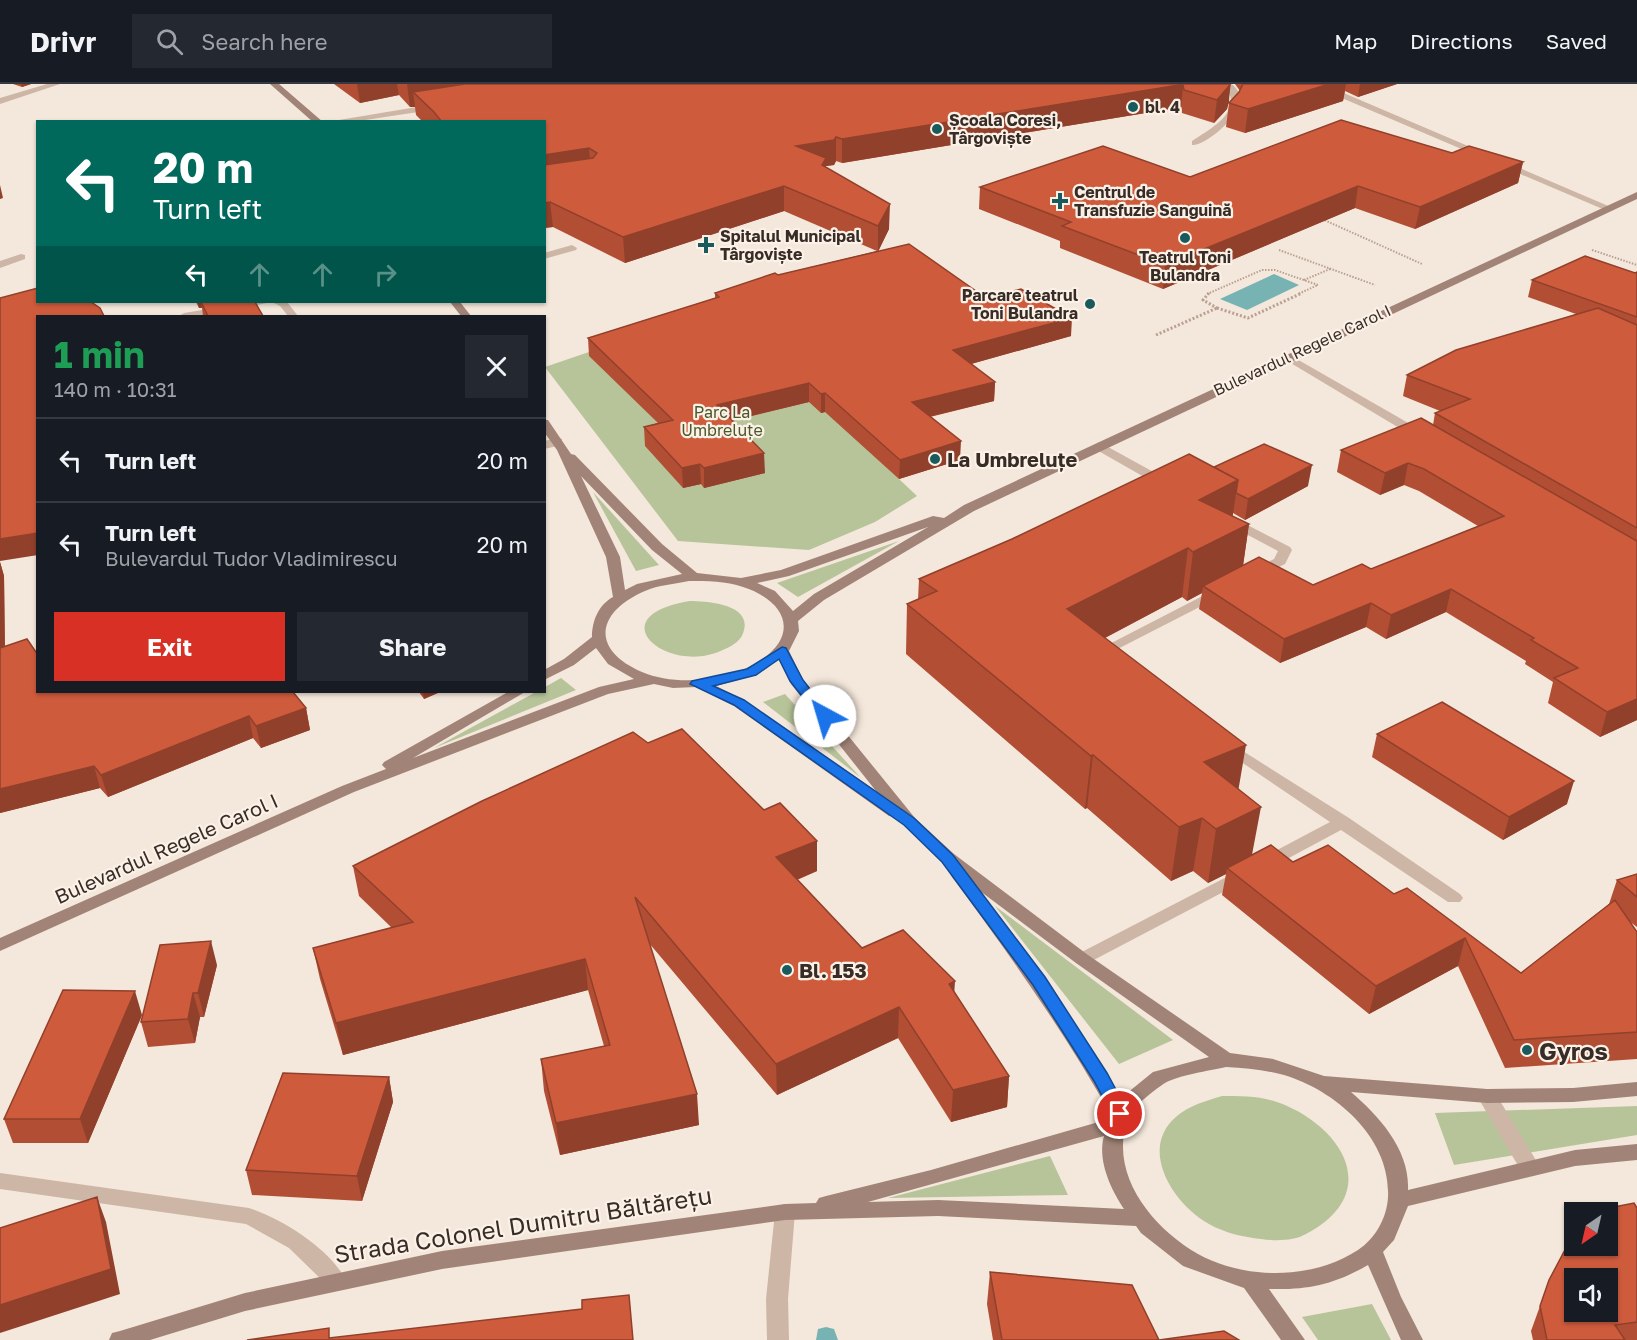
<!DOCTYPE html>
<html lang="en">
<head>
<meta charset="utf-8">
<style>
  body { margin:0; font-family:"Golos Text",sans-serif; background:#242831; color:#f1f3f6; height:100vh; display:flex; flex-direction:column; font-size:22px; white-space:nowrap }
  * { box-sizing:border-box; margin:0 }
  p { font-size:20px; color:#9ea1a6 }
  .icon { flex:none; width:33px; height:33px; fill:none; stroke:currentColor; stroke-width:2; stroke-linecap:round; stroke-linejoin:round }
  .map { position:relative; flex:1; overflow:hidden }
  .panel { position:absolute; left:36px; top:231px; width:510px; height:378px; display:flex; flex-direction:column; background:#171b24; border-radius:0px; box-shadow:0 2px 4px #0004 }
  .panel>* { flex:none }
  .hud { position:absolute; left:36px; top:36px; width:510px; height:183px; border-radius:0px; box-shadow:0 2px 4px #0004; background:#00695c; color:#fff; overflow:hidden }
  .needle { width:39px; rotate:214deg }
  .controls { position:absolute; left:1564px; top:1118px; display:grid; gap:12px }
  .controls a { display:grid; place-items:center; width:54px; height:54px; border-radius:0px; background:#171b24; box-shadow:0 2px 4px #0004; font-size:30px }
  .pin { position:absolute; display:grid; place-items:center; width:51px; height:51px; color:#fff; margin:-26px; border:3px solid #fff; border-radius:50%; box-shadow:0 2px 6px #0007 }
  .me { position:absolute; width:66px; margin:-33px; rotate:321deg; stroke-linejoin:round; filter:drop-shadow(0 0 4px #0008) }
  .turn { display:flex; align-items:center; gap:21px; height:126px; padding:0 18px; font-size:27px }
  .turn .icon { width:78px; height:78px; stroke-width:2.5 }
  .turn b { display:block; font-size:42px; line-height:51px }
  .lanes { display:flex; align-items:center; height:57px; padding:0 18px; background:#0003; justify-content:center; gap:30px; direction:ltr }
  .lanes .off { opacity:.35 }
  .round { display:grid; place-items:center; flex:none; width:63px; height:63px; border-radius:0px; background:#242831 }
  .overview { display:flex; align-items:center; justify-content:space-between; height:102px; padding:0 18px }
  h1 { font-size:36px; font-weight:700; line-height:45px; color:#1e9e55 }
  .primary-button { display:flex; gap:12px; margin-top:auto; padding:12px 18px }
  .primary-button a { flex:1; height:69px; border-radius:0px; background:#d93025; color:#fff; font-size:24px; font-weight:700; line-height:69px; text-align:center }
  .primary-button a+a { background:#242831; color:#f1f3f6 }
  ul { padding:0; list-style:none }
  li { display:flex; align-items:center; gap:18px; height:84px; padding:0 18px; border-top:2px solid #363941 }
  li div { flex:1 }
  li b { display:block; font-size:22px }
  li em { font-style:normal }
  header { display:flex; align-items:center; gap:36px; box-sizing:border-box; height:84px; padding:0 30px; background:#171b24; border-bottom:2px solid #363941 }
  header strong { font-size:28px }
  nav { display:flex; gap:33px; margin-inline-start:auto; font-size:21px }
  .search { width:420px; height:54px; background:#242831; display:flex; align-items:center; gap:15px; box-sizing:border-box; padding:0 21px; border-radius:0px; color:#9ea1a6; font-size:22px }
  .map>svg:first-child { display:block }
  .green { fill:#b7c499 }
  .water { fill:#77b3b3 }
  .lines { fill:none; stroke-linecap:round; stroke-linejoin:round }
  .stream { fill:#77b3b3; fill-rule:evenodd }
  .path-far1 { stroke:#b9a090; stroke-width:2; stroke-dasharray:1.5 1.5; stroke-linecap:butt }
  .path { stroke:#b9a090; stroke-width:3; stroke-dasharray:2 2; stroke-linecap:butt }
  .lane { fill:#cdb6a6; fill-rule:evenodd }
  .street { fill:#cdb6a6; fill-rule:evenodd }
  .secondary { fill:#a18477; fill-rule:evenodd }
  .wall { fill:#b24e34 }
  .shaded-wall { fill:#91402b }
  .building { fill:#cf5b3d; stroke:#91402b; stroke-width:1.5; fill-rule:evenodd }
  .route { fill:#1a73e8; stroke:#114b97; stroke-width:1.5 }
  .poi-dot { fill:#195b5d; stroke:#fbf1e7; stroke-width:2 }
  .labels { text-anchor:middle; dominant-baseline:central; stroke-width:4.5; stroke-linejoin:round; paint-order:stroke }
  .far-poi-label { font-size:16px; font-weight:bold; fill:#382c27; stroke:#fbf1e7; text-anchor:start }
  .far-street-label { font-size:16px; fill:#382c27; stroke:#fbf1e7 }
  .far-park-label { font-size:16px; fill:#495829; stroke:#fbf1e7 }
  .poi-label { font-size:20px; font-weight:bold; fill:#382c27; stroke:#fbf1e7; text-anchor:start }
  .street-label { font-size:20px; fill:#382c27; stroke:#fbf1e7 }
  .near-poi-label { font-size:24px; font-weight:bold; fill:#382c27; stroke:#fbf1e7; text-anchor:start }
  .near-street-label { font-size:24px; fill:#382c27; stroke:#fbf1e7 }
</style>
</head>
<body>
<header>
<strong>Drivr</strong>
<div class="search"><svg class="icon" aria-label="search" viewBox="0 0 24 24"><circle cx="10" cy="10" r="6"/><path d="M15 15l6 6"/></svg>Search here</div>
<nav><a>Map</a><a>Directions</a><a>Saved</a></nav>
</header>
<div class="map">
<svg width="1637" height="1256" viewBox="0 0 1637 1256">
  <rect width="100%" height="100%" fill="#f4e7db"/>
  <path class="green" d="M779 203 899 395 917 412 875 438 809 466 678 457 545 283Z
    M593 408 659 481 636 487Z
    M899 457 798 513 777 499Z
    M690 517C706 517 751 520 744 546 742 556 734 561 725 565 668 594 596 532 690 517Z
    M561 594 576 606 434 664 536 608H544L545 603Z
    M785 610 860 693 763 618Z
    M995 822 1173 956 1119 980Z
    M1222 1012C1243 1012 1265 1012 1285 1021 1347 1048 1380 1111 1306 1150 1294 1157 1275 1157 1261 1155 1243 1153 1225 1149 1209 1140 1174 1121 1137 1065 1177 1032 1190 1021 1206 1017 1222 1012Z
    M1637 1022V1051L1454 1081 1435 1029Z
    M1050 1072 1068 1111 888 1114Z
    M1372 1220 1391 1256H1318L1302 1233Z"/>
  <path class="water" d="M1274 190 1299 201 1247 226 1220 215Z"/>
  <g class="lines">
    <path class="stream" d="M826 1243 834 1245 838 1256H816L818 1245Z"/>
    <path class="path-far1" d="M1322 135 1422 180
      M1279 166 1375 201
      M1592 166 1637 181
      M1304 196 1330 185
      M1207 210 1262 186H1275L1318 201 1298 210"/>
    <path class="path" d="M1209 209 1203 216 1217 224
      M1217 224 1248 234 1302 209
      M1156 251 1217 224"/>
    <path class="lane" d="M47 0H60L0 20V14Z
      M1326 0H1336L1332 4 1613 124 1605 126 1323 6 1322 4Z
      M572 161 577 164 576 166 544 175V169Z
      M21 170 25 171V175L0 184V177Z
      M1099 358 1168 396 1170 399 1164 403 1160 402 1095 365 1093 362Z
      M1232 433 1290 463 1292 466 1285 480 1261 492H1251L1249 489 1251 486 1274 475 1278 467 1227 440 1226 437 1227 434Z
      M1218 504 1225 508 1223 511 1104 572H1094L1092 569Z
      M1227 657 1349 734 1460 810 1463 814 1460 818H1448L1341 746 1272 783H1260L1258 779 1260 775 1330 738 1222 665 1219 662Z
      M1242 785 1248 787 1250 791 1248 795 1088 879H1076L1073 875 1076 871Z"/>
    <path class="street" d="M1224 0H1232C1237 5 1241 10 1241 17 1239 32 1206 62 1192 61V57C1213 43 1245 27 1224 0Z
      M435 20 439 23 438 25 352 38H327Z
      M251 218H287L298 232H288L280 222 272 218 200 232H179L184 229Z
      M1288 270 1424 348 1426 351 1424 354H1416L1284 275 1282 273Z
      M558 354 562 355V361L544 365V357Z
      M1487 1005 1494 1007 1537 1078 1540 1084 1537 1090 1530 1092 1523 1090 1477 1012 1480 1007Z
      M0 1089 249 1124C282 1135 329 1164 346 1196L342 1202 335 1205 328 1202 289 1164 246 1140 0 1105Z
      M785 1120 792 1122 795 1128 788 1215 789 1256H767L766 1215 775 1128 778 1122Z"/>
    <path class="secondary" d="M270 0H279L323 38H313Z
      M1637 108V115L974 427 824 516 798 537 799 547 789 567 803 596 915 734 954 770 1088 871 1230 969 1273 975 1324 992 1487 1005 1573 1004 1637 998V1012L1573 1018 1487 1019 1351 1008C1379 1032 1410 1066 1408 1106L1575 1066 1637 1060V1076L1575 1082 1408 1122 1394 1156 1383 1168 1401 1213 1423 1256H1401L1368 1181C1333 1201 1308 1206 1269 1205L1305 1256H1281L1244 1204 1183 1182 1141 1149 1136 1142 938 1132 785 1136 442 1185 245 1227 150 1256H109L112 1249 120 1247 245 1209 442 1167 785 1120 816 1119 819 1114 826 1112 931 1086 1109 1035 1111 1031C1064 947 1009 870 952 793L950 789 952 785 896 733 889 732 734 622 696 603 673 604 654 600 608 610 354 708 0 867V854L342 702 386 685 382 681 384 678 508 608H525L413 674 599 603 634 595 608 580 596 564 574 581 544 596V586L564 575 592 553C592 538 598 521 613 513L606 473 557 366 544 348V336H548L571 370 575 371 662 460 697 489 741 494 781 486 933 432 944 434 964 421ZM581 392 652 466 682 490 637 500 625 506 620 473ZM928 443 814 510 793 527 775 507 757 499 789 492ZM689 497C707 497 726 497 743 503 784 516 801 549 761 576 730 597 677 603 642 588 590 566 596 528 645 507 658 501 675 500 689 497ZM779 576 791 600 876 707 744 616 716 602 752 592ZM980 807 1076 879 1209 973 1153 988 1121 1014 1070 932ZM1226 983C1246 984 1265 986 1284 991 1337 1007 1391 1055 1388 1113 1387 1134 1375 1155 1358 1166 1312 1196 1245 1196 1198 1170 1150 1143 1104 1084 1131 1029 1134 1022 1157 1004 1165 999 1179 991 1209 987 1226 983ZM1104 1052C1097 1076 1111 1106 1124 1125L938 1116 868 1118Z
      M450 218H460L471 232H461Z"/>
  </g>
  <path class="wall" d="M13 0H31L22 3Z
    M334 0H1231L1227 25 1214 39 1182 29 1181 24 1170 25 842 79 836 77 834 81 826 82V83L889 145 878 167 1071 252 971 280 995 298 994 317 930 333 960 376 899 395 825 328 821 329 809 318 732 337 765 389 704 404 701 400 683 404 645 362 644 343 658 339 589 272 588 254 715 214V209L778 191 877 167 784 127 625 179 553 143 544 144V38H423L416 31 415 23H410L399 11 360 19Z
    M1235 0H1397L1358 13 1345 7 1343 17 1245 49 1226 43 1229 19 1240 7Z
    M1452 69 1523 78 1518 99 1415 145 1355 124 1163 205 1060 164V157L979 125 980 103 1190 93Z
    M1637 188V636L1600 653 1548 619 1553 598 1525 580 1526 577 1446 528 1386 555 1366 543 1280 579 1199 525 1202 509 1187 517 1182 513 1105 554 1238 705 1252 770 1293 778 1394 810 1521 889 1609 820 1617 796 1637 790V843L1629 837 1637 848V975L1505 984 1458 882 1369 930 1222 811 1226 790 1208 799 1193 787 1171 797 1087 724 1085 725 906 570 907 520 918 516 919 495 1214 383 1308 402 1245 436 1233 429 1232 432 1249 440 1243 481 1313 501 1371 485 1478 442 1419 407 1404 401 1380 411 1337 388 1341 366 1433 341 1435 329 1440 327 1403 312 1407 291 1576 230 1528 213 1532 196Z
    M196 218H255L263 232H203L202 224H199Z
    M0 478 4 492 5 562 38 608 306 624 310 646 261 664 253 654 108 713 100 704 0 729Z
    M419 608H440L424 615Z
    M1377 650 1567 720 1503 756 1372 673Z
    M648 659 817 757V787L797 796 862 864 954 908 1009 992 1007 1023 951 1038 898 954 777 1011 649 859 699 1041 560 1071 544 1007 541 975 604 962 588 906 343 971 320 895 313 864 392 844 359 812 353 782Z
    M217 881 204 933H200L195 959 148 963 141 938Z
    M142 931 88 1059H13L4 1035Z
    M389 993 393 1018 362 1117 252 1111 246 1086Z
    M1637 1124V1256H1533L1531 1247 1540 1222Z
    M990 1188 1159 1256H1239H993L987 1220Z"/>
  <path class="shaded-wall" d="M21 0H31L22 3Z
    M357 0H397L399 11 360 19Z
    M407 0H557L413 8 415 23H410Z
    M1230 0 1229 18 1227 25 1214 39 1217 16Z
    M1329 0H1346L1343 17 1245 49 1248 25Z
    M1360 0H1397L1358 13Z
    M1183 1 1181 24 1170 25 842 79V55L1173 2Z
    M836 53V77L834 81 826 82 825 99 796 62Z
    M589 64 591 89 544 96V71Z
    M1523 78 1518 99 1415 145 1420 123Z
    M0 101 3 114 0 115Z
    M784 102V127L625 179 623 153Z
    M1358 102 1355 124 1163 205 1165 181Z
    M550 118 553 143 544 144V119Z
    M890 120 889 145 878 168V142Z
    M198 218H200L202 224H199Z
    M1072 234 1071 252 953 285V266Z
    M995 298 994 317 911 337 912 318Z
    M809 299V318L717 340V321Z
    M825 309V328L821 329V310Z
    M961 357 960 376 899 395 900 376Z
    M764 369 765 389 704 404V384Z
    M1408 379 1404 401 1380 411 1385 389Z
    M700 380 701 400 683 404 682 384Z
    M1312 381 1308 402 1245 436 1248 415Z
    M1238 396 1231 443 1199 416Z
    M1249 440 1242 489 1203 502 1202 509 1187 517 1193 468Z
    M38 449V471L0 477V455Z
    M1188 464 1182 513 1063 576 1067 525Z
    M0 478 4 492 5 585 0 568Z
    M1451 505 1446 528 1386 555 1391 531Z
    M1371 519 1366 543 1280 579 1284 555Z
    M423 608H440L424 615Z
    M1637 615V636L1600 653 1607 628Z
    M306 624 310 646 261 664 256 642Z
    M249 632 253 654 108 713 101 691Z
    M1246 661 1237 714 1204 678Z
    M1093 671 1087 724 1085 725 1091 672Z
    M94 682 100 704 0 729V705Z
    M1574 697 1567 720 1503 756 1509 733Z
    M1261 723 1251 776 1227 784 1226 790 1208 799 1216 745Z
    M1202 734 1193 787 1171 797 1179 743Z
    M817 757V787L777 804 776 773Z
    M1465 854 1458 882 1369 930 1376 902Z
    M211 857 217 881 204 933 198 909Z
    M585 875 588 906 343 971 336 939Z
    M955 897 953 929 949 900Z
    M135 907 142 931 88 1059 80 1035Z
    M193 909 200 933 195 959 188 935Z
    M899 923 898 954 777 1011 776 980Z
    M1009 992 1007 1023 951 1038 953 1006Z
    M389 993 393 1018 362 1117 357 1092Z
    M697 1010 699 1041 560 1071 556 1039Z
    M97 1113 106 1138 120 1210 0 1249V1221Z"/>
  <path class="building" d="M465 0H1230L1229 2 1217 16 1184 6 1183 1 1173 2 842 55 836 53 834 56 796 62 826 74 822 81 890 120 878 142 784 102 623 153 550 118 544 119V81L593 74 597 69 589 64 544 71V38H442L434 28 413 8Z
    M1243 0H1329L1248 25 1229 19 1239 8Z
    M1341 36 1452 69 1469 62 1523 78 1420 123 1358 102 1165 181 1062 142 1071 138 980 103 1103 62 1190 93Z
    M909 160 986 214 1021 205 1072 234 953 266 995 298 912 318 961 357 900 376 825 309 821 310 809 299 717 321 764 369 704 384 700 380 682 384 644 343 673 336 588 254 719 213 715 209 775 189 778 191Z
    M1585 172 1635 189 1637 188V233L1532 196Z
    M38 204V218H91L100 224 104 232H38V449L0 455V214Z
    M201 218H255L263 232H208Z
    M1598 224 1637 241V444L1435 329 1470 315 1407 291 1456 266Z
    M1421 334 1637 457V615L1607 628 1554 594 1578 584 1531 556 1534 554 1451 505 1391 531 1371 519 1284 555 1203 502 1259 473 1313 501 1362 480 1371 485 1504 432 1424 385 1408 379 1385 389 1341 366Z
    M1264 360 1312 381 1248 415 1236 409 1238 396 1214 383Z
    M1189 370 1238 396 1199 416 1249 440 1193 468 1188 464 1067 525 1246 661 1204 678 1261 723 1216 745 1202 734 1179 743 1093 671 1091 672 907 520 937 507 919 495 1012 455Z
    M27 555 38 571V608H293L306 624 256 642 249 632 101 691 94 682 0 705V564Z
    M1442 618 1574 697 1509 733 1377 650Z
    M682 645 764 726 780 719 817 757 776 773 862 864 903 846 955 897 949 900 1009 992 953 1006 899 923 776 980 635 813 697 1010 556 1039 541 975 610 961 585 875 336 939 313 864 413 838 353 782 482 717 633 648 648 659Z
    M1271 761 1293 778 1328 761 1394 810 1407 804 1521 889 1615 816 1637 848V948L1514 956 1465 854 1376 902 1227 784Z
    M1637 790V813L1617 796Z
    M211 857 198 909H193L188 935 141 938 160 861Z
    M63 906 135 907 80 1035H4Z
    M283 989 389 993 357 1092 246 1086Z
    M97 1113 111 1185 0 1221V1144Z
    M1634 1119 1637 1124V1238L1615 1241 1625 1256H1547L1540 1222 1549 1196 1566 1164 1575 1155V1161H1608V1128H1607L1614 1123ZM1575 1194H1608V1227H1575Z
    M990 1188 1132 1201 1159 1256 1224 1247 1239 1256H1002Z
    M629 1211 633 1256H247L329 1244V1254L582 1225V1216Z"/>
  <path class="route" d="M782 563 786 564 803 596 831 632 829 635H820L790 597 779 575 756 591 713 602 744 616 914 734 953 771 1045 893 1107 989 1129 1030 1127 1034H1114L1094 997 1033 901 942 778 904 741 734 621 690 600 692 597 747 585Z"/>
  <g class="poi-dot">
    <circle cx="1133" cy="23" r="6"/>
    <circle cx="937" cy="45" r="6"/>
    <path d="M1057 108h6v6h6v6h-6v6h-6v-6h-6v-6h6z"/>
    <circle cx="1185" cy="154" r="6"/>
    <path d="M703 152h6v6h6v6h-6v6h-6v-6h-6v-6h6z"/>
    <circle cx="1090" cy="220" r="6"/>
    <circle cx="935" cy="375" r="6"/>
    <circle cx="787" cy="886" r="6"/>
    <circle cx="1527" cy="966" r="6"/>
  </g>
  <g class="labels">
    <g class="far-poi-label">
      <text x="1145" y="23">bl. 4</text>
      <text x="949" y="36">Școala Coresi,<tspan x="949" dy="18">Târgoviște</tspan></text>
      <text x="1074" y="108">Centrul de<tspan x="1074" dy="18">Transfuzie Sanguină</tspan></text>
      <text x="720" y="152">Spitalul Municipal<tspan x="720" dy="18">Târgoviște</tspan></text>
      <text x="1185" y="173" text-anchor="middle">Teatrul Toni<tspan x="1185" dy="18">Bulandra</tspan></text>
      <text x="1078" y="211" text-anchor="end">Parcare teatrul<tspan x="1078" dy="18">Toni Bulandra</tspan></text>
    </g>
    <g class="far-street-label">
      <text transform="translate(1302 266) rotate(-25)">Bulevardul Regele Carol I</text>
    </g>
    <g class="far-park-label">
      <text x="722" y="328">Parc La<tspan x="722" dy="18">Umbreluțe</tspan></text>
    </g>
    <g class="poi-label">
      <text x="947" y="375">La Umbreluțe</text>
      <text x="799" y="886">Bl. 153</text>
    </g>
    <g class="street-label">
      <text transform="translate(166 764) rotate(-24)">Bulevardul Regele Carol I</text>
    </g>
    <g class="near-poi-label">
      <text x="1539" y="966">Gyros</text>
    </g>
    <g class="near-street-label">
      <text transform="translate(523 1140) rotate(-9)">Strada Colonel Dumitru Băltărețu</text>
    </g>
  </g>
</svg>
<div class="controls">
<a><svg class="needle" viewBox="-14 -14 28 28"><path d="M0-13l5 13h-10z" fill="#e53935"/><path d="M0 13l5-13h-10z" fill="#9ea1a6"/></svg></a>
<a><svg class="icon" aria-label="sound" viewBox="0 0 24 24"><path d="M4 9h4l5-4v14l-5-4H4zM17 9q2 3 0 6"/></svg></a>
</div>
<div class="pin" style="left:1120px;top:1030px;background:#d93025"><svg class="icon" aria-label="arrive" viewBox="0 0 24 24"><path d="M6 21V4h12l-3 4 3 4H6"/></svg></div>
<svg class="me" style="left:825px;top:632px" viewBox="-20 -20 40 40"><circle r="19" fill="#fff"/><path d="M0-13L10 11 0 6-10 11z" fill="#1a73e8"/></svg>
<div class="hud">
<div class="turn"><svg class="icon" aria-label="left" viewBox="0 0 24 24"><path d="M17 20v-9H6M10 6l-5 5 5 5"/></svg><div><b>20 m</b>Turn left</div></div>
<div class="lanes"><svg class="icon" aria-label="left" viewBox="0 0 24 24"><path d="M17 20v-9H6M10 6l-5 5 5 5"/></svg><svg class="icon off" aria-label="ahead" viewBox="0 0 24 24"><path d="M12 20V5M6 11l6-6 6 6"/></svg><svg class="icon off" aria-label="ahead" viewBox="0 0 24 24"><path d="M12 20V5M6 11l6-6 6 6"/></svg><svg class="icon off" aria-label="right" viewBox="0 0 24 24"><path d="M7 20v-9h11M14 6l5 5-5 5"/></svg></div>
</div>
<section class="panel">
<div class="overview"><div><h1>1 min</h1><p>140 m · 10:31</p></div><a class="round"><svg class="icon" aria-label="close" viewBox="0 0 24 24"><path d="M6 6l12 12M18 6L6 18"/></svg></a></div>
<ul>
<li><svg class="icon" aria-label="left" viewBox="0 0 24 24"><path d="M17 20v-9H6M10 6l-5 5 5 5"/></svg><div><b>Turn left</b></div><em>20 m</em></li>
<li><svg class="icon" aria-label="left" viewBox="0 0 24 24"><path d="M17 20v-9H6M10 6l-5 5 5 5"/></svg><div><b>Turn left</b><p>Bulevardul Tudor Vladimirescu</p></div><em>20 m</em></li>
</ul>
<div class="primary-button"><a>Exit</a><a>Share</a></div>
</section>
</div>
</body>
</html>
